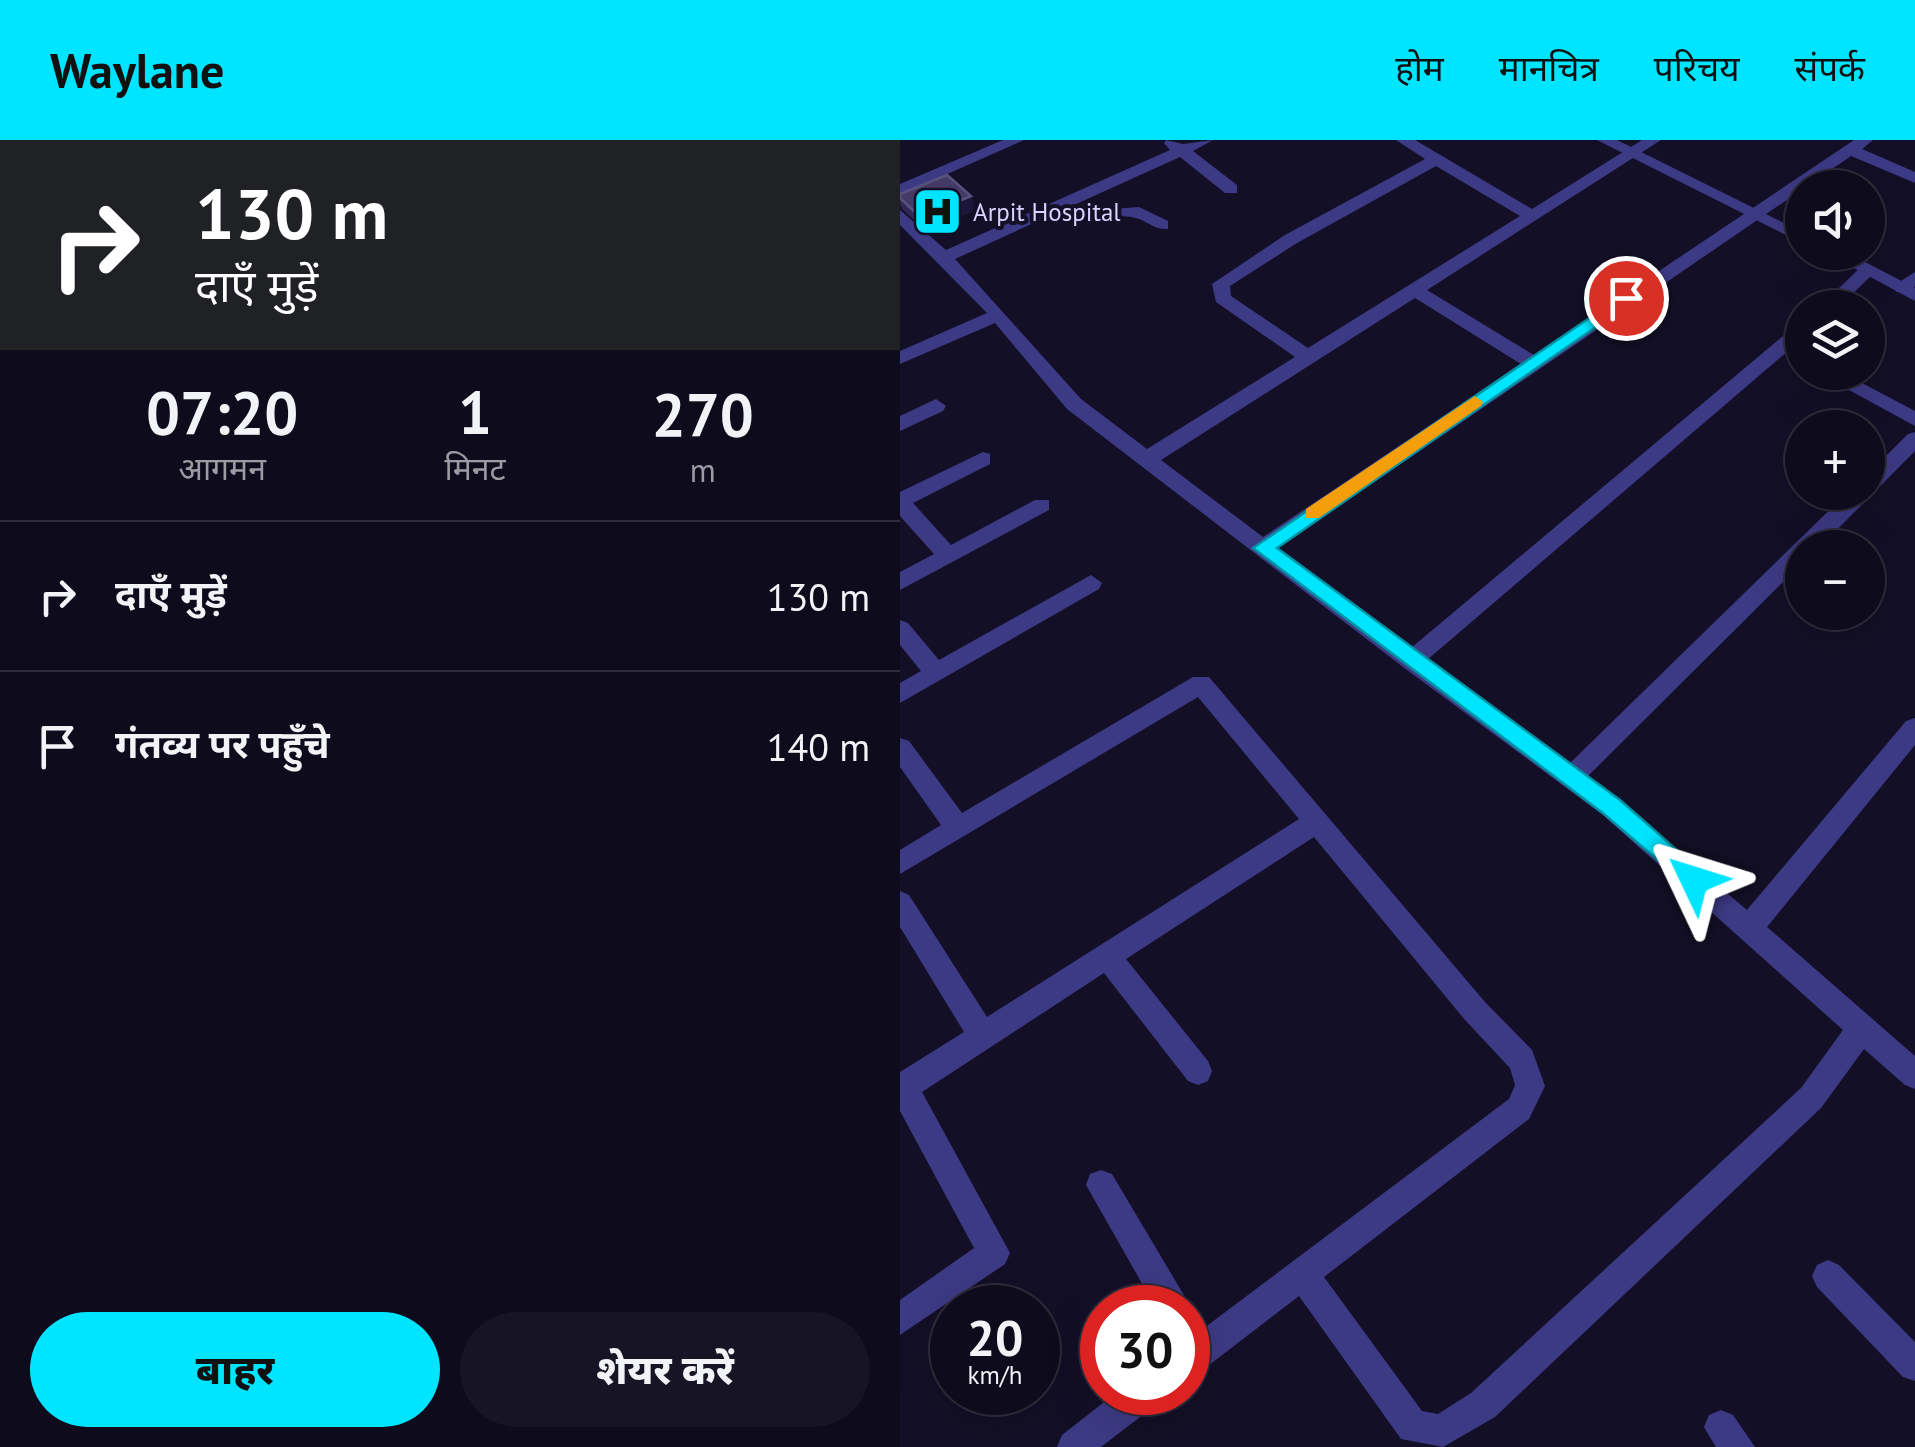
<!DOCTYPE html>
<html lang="hi">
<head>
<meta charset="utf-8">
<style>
  body { margin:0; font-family:"PT Sans","Noto Sans Devanagari",sans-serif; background:#171425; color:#f1f3f6; height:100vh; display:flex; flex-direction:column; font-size:38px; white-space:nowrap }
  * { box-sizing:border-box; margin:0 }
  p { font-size:32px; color:#9b9ba3 }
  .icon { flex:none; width:55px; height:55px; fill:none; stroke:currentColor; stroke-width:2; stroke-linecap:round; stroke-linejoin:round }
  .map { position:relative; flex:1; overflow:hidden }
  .panel { display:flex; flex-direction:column; background:#0e0b1c; width:900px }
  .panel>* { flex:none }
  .top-card { background:#202124; color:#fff; overflow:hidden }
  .controls { position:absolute; left:885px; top:30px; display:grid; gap:20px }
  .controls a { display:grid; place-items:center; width:100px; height:100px; border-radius:50%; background:#0e0b1c; box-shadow:0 10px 40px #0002,0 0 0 2px #2e2b3b; font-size:50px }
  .speed { position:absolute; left:30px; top:1145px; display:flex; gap:20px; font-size:50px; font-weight:700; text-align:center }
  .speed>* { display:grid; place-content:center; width:130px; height:130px; border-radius:50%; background:#0e0b1c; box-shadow:0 10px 40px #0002,0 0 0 2px #2e2b3b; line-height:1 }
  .speed small { font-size:25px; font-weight:400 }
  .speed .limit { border:15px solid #d22; background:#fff; color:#111 }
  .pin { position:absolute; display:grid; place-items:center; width:85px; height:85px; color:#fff; margin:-42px; border:5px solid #fff; border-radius:50%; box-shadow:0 2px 10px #0007 }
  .me { position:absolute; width:110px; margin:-55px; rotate:311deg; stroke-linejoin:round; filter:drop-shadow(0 0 8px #0008) }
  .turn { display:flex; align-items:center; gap:35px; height:210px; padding:0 30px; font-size:45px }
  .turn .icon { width:130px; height:130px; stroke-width:2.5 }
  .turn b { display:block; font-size:70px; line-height:85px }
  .eta { display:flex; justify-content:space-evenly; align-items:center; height:170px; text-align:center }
  .eta b { font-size:60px; font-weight:800; line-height:70px }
  .primary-button { display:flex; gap:20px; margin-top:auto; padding:20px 30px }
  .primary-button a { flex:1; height:115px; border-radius:60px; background:#00e5ff; color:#111; font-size:40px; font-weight:800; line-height:115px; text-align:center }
  .primary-button a+a { background:#171425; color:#f1f3f6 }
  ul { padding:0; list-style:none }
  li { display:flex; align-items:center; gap:30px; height:150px; padding:0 30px; border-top:2px solid #2e2b3b }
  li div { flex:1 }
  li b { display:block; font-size:38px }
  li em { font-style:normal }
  header { display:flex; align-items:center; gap:60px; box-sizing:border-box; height:140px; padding:0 50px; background:#00e5ff; color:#111 }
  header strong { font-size:48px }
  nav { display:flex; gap:55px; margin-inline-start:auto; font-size:35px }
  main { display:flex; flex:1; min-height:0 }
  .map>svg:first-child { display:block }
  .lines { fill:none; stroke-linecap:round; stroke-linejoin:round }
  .minor { fill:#3d3a85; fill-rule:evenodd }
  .tertiary { fill:#3d3a85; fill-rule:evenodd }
  .wall { fill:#312854 }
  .shaded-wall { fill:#1d163a }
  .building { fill:#433a66; stroke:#5a527e; stroke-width:2.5 }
  .route { fill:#00e5ff; stroke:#0095a6; stroke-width:2.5 }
  .slow { fill:#f59e0b }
  .labels { text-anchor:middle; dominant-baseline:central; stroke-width:8; stroke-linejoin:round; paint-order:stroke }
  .far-poi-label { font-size:25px; fill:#d9d4ff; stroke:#130f26; text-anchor:start }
</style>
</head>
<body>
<header>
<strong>Waylane</strong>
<nav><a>होम</a><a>मानचित्र</a><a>परिचय</a><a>संपर्क</a></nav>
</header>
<main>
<section class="panel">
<div class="top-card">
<div class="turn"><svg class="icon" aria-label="right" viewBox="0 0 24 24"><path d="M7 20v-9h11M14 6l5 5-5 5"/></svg><div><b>130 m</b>दाएँ मुड़ें</div></div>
</div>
<div class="eta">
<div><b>07:20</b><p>आगमन</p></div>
<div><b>1</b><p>मिनट</p></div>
<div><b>270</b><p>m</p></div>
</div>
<ul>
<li><svg class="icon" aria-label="right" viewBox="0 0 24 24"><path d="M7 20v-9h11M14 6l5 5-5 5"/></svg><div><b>दाएँ मुड़ें</b></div><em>130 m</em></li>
<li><svg class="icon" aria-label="arrive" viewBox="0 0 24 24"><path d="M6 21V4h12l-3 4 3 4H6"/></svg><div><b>गंतव्य पर पहुँचे</b></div><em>140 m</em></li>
</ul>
<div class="primary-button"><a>बाहर</a><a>शेयर करें</a></div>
</section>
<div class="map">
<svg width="1015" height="1307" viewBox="0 0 1015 1307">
  <rect width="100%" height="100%" fill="#130f26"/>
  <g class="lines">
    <path class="minor" d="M103 0H124L0 55V44Z
      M266 0 283 4 313 0 293 11 337 45V53H325L280 17 174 65 186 71 239 67 268 81V89C255 90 250 83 239 79 214 70 195 87 160 71L55 119 181 259 247 309 395 217 316 162 312 144 385 95 525 19 496 0H515L632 69 742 0H761L527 150 634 215 954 0H973L962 9 1015 32V43L951 16 378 408 511 508 895 186 902 184V199L527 520 670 623 948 352H968V334L1008 294 1015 292V311L919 408H902V423L688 636 847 770 1006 581 1015 578V605L867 787 1015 916V949L1005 945 964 909 921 968 595 1277 543 1307 501 1299 399 1156 300 1232 288 1236V1200L609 959 615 945 610 928 565 880 414 697 226 819 308 921 312 931 308 941 298 945 288 941 204 833 22 952 110 1113 105 1124 0 1195V1160L74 1108 0 971V932L64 892 0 787V751L9 755 87 877 399 679 298 557 0 734V710L41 685 0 627V598L9 601 62 673 293 537H309L585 862 632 910 645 946 629 979 424 1137 522 1271 538 1274 571 1253 901 948 943 890 703 675 503 527 167 269 95 183 0 224V211L87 173 0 85V70L46 110 270 10 264 3ZM536 26 620 76 408 208 331 156 330 146 397 103ZM515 158 621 224 363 397 261 320Z
      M962 126 977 130 938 168H918Z
      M1015 132V146L1008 152H996V144Z
      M916 232H941L1015 271V286Z
      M36 259 46 266 43 271 0 291V276Z
      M83 312 90 314V324L13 363 51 405 135 360H149V370L0 450V432L34 414 0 376V352Z
      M191 435 202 443 199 449 0 563V543L21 531 0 505V480L8 483 39 520Z
      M201 1030 212 1034 285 1157 290 1168 288 1174V1168H256L186 1045 190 1034Z
      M928 1120 939 1125 1015 1202V1241L1003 1237 917 1147 912 1136 917 1125Z
      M217 1252H261L257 1264 201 1307H157L162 1295Z
      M821 1270 833 1275 855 1307H816L804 1287 809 1275Z"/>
    <path class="tertiary" d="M697 0H717L902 92V103Z
      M924 112H946L1015 148V161Z"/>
  </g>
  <path class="wall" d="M0 54 76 70 26 91 2 69 0 63Z"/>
  <path class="shaded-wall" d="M71 56 76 70 26 91 20 77Z"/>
  <path class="building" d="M47 35 71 56 20 77 0 58V54Z"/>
  <path class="route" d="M726 153 734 158 732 162 377 408 720 660 803 733V747L794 751 704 674 353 408Z"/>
  <path class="slow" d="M575 256 583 262 581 266 419 378H406V369Z"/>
  <defs>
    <symbol id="hospital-square" viewBox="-11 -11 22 22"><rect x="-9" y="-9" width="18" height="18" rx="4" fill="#00e5ff" stroke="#130f26"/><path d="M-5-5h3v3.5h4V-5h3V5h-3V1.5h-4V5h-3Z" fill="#111"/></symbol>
  </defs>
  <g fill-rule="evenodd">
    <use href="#hospital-square" x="10" y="44" width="55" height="55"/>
  </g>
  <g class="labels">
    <g class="far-poi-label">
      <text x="73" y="72">Arpit Hospital</text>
    </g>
  </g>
</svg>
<div class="controls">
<a><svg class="icon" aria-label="sound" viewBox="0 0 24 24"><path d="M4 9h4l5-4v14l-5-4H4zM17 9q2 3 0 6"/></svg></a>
<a><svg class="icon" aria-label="layers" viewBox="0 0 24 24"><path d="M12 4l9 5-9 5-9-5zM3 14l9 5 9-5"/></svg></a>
<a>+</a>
<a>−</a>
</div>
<div class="speed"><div>20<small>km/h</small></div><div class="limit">30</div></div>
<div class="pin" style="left:726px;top:158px;background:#d93025"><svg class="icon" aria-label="arrive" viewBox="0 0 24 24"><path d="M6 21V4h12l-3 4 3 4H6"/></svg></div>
<svg class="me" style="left:794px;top:740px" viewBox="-20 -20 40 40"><path d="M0-17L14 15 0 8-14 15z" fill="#00e5ff" stroke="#fff" stroke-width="4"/></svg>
</div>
</main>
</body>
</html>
